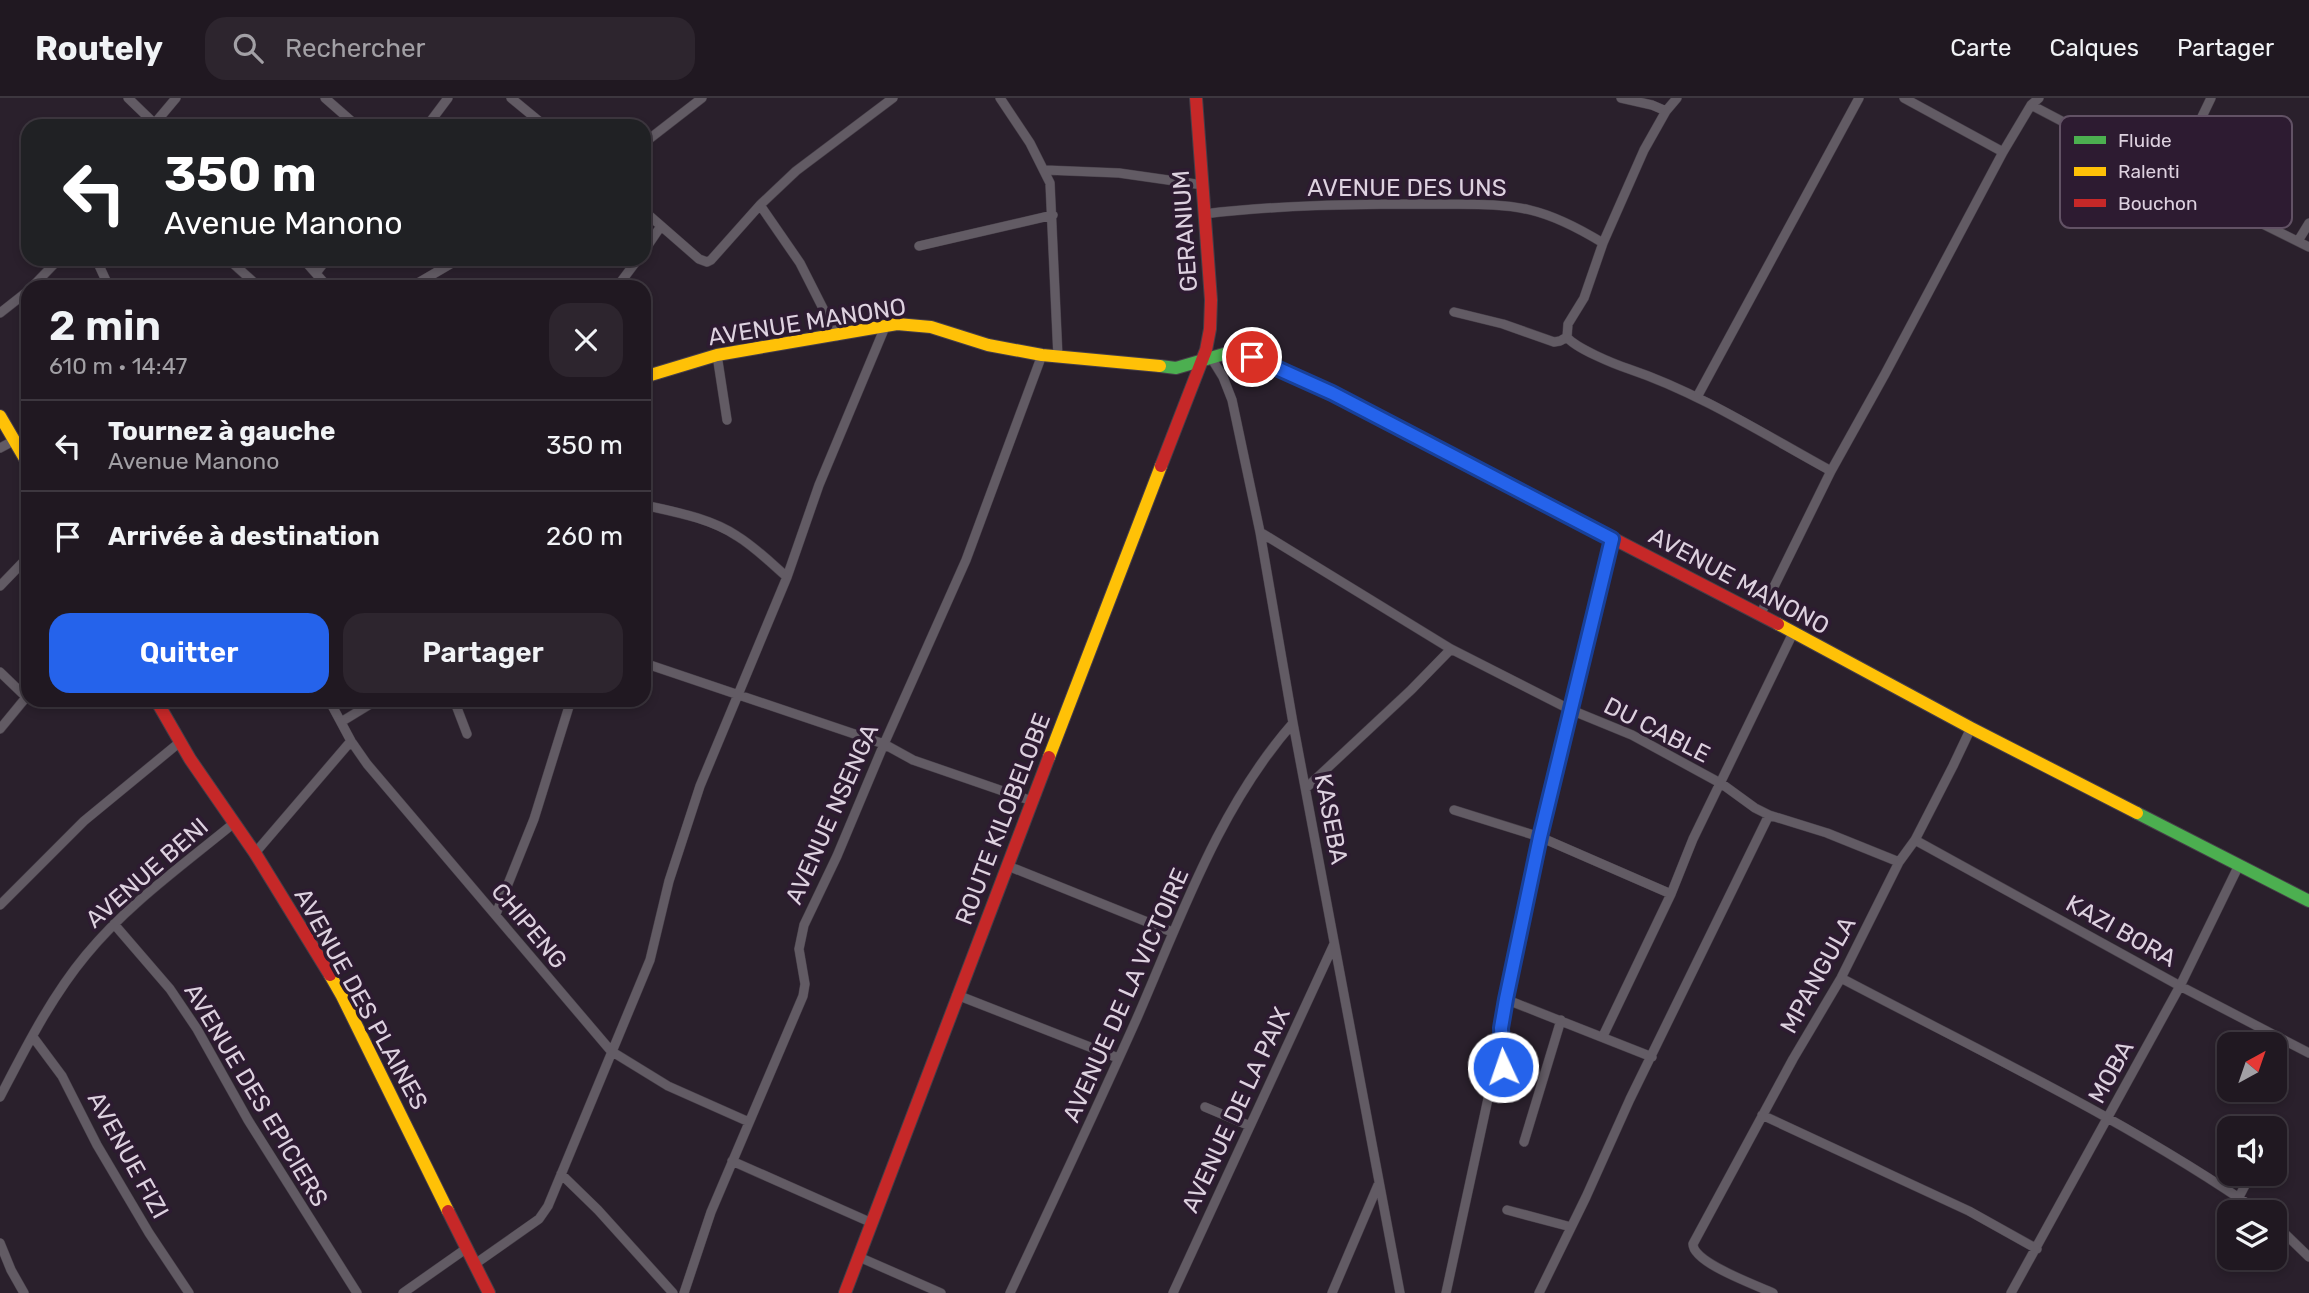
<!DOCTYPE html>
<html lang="fr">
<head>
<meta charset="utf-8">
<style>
  body { margin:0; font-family:Rubik,sans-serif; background:#2d252e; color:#f1f3f6; height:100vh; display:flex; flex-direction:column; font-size:26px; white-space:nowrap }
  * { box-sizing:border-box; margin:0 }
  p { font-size:23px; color:#a2a0a5 }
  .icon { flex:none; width:38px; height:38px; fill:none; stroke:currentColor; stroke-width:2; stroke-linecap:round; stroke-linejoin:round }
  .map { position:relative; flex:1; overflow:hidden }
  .drawer { position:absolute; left:21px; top:182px; width:630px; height:427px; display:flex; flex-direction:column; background:#201821; border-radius:21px; box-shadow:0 4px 10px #0003,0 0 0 2px #3d373f }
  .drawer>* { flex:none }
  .top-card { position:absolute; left:21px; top:21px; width:630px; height:147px; border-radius:21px; box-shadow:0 4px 10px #0003,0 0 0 2px #3d373f; background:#202124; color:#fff; overflow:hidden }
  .needle { width:46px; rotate:40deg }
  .fabs { position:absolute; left:2217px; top:934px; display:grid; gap:14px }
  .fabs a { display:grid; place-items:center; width:70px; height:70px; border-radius:14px; background:#201821; box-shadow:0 4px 10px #0003,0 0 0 2px #3d373f; font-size:35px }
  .pin { position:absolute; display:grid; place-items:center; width:60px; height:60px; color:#fff; margin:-30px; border:4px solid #fff; border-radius:50%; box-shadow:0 2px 7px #0007 }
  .me { position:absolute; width:77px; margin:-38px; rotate:357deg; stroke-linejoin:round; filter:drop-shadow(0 0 5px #0008) }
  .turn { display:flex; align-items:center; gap:24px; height:147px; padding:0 28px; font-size:32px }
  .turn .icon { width:91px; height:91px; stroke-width:2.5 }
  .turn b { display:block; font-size:49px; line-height:60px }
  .round { display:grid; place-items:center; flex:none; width:74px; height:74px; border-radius:21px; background:#2d252e }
  .overview { display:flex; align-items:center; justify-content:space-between; height:119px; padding:0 28px }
  h1 { font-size:42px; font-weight:600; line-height:52px }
  .button { display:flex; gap:14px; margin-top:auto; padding:14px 28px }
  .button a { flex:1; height:80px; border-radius:21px; background:#2563eb; color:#fff; font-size:28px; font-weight:600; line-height:80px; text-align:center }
  .button a+a { background:#2d252e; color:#f1f3f6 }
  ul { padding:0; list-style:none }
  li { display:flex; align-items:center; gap:21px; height:91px; padding:0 28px; border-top:2px solid #3d373f }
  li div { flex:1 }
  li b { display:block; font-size:26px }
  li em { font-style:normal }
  header { display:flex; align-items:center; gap:42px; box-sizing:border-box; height:98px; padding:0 35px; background:#201821; border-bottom:2px solid #3d373f }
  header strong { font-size:33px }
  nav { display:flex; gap:38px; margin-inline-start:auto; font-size:24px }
  .search { width:490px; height:63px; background:#2d252e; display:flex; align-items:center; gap:18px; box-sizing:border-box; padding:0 24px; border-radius:21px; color:#a2a0a5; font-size:26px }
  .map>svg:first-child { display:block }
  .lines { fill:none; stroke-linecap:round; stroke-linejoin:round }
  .street-casing { stroke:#463e48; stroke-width:10 }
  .fast-casing { stroke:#463e48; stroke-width:14 }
  .slow-casing { stroke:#463e48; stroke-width:14 }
  .jam-casing { stroke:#463e48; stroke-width:14 }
  .street { stroke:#625b64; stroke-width:9 }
  .fast { stroke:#4caf50; stroke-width:12 }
  .slow { stroke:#ffc107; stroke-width:12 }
  .jam { stroke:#c62828; stroke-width:12 }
  .route-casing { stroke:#184099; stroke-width:18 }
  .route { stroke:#2563eb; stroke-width:12 }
  .labels { text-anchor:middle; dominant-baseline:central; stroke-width:7; stroke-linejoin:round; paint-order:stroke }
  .street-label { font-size:24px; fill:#ddd1df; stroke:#2d1b31 }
  .key { fill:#2d1b31; stroke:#625265; stroke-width:2 }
  .key-label { font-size:19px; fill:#ddd1df }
</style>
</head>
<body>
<header>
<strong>Routely</strong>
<div class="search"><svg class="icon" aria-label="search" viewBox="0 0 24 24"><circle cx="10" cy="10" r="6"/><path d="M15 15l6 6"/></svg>Rechercher</div>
<nav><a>Carte</a><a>Calques</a><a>Partager</a></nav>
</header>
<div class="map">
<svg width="2309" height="1195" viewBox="0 0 2309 1195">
  <rect width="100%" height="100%" fill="#2a202c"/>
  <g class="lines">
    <defs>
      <path id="street" d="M128 0 157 28
        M325 0 357 28
        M511 0 545 28
        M1000 0 1030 45 1050 85 1058 259
        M1621 0 1652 7 1666 13
        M1677 0 1666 13 1644 52 1603 145 1584 200 1568 226 1567 239C1575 250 1614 266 1629 271 1700 295 1765 337 1831 373
        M1904 0 2003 54
        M2031 7 2172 81 2309 149
        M155 25 176 0
        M427 28 448 0
        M644 45 702 0
        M1045 72 1119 75 1203 87
        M2172 81 2211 0
        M760 107 800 165 837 238
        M644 113 699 161 707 164 711 162 760 107 796 73 893 0
        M1204 116C1279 107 1353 106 1428 106 1461 107 1498 104 1530 112 1556 118 1580 131 1603 145
        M2298 143 2309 125
        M919 148 1053 117
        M644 153 661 128
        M96 161 109 189
        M228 161 259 189
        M303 161 328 189
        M316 175 327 161
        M32 189 59 161
        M411 189 459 161
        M617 189 638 161
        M1454 214 1503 226 1554 244 1560 243 1567 239
        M0 215 28 193
        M717 257 727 322
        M1210 258 1223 279 1232 302 1260 434 1293 625 1400 1195
        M1697 299 1859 0
        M0 350 15 342
        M644 407C675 414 710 420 737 438 755 449 771 465 787 479
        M1260 434 1451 551 1571 612 1632 637 1722 686 1755 710 1769 717 1827 735 1899 764
        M0 488 28 459
        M1760 517 1831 373 1885 276 2003 54 2031 7 2039 0
        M644 565 884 646 913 662 1032 703
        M0 574 26 599
        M329 602 351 643 367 666 611 953 668 988 749 1024
        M454 602 467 636
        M341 624 377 602
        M0 631 28 597
        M1306 690 1411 592 1451 551
        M1454 712 1540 739 1671 796
        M1915 742 2180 888 2309 955
        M255 755 351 643
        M1008 768 1172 834
        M0 807 84 723 180 644
        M496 816 534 721 571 602
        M114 826 170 891 197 931 248 1022 357 1195
        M1841 880C1983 955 2129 1023 2261 1115
        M957 897 1118 960
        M1505 901 1652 959
        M1603 938 1671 796 1693 741 1793 535
        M33 939 62 978 97 1047 149 1135 189 1195
        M0 999C25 951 51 899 86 857 128 806 183 767 234 725
        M1205 1009 1250 1028
        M1762 1017 1969 1113 2037 1151
        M1524 1044 1561 922
        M732 1063 872 1125
        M561 1076 598 1112 673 1195
        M2239 1099 2251 1076
        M1507 1112 1571 1129
        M2275 1126 2309 1159
        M0 1145 11 1172 24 1195
        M859 1159 941 1195
        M475 1166 539 1121 548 1108 650 862 669 783 700 688 787 479 819 387 885 229
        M403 1195 467 1150
        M684 1195 711 1114 803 898 805 886 799 851 804 827 837 758 884 646 966 462 1042 257
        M1010 1195C1053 1103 1096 1012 1137 920 1181 819 1219 709 1293 625
        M1173 1195 1334 846
        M1332 1195 1378 1087
        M1446 1195 1489 996 1504 969 1501 930 1505 901 1540 739 1612 441
        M1539 1195 1586 1099 1630 1001 1769 717
        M1773 1195C1756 1187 1693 1165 1693 1146L1793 961 1841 880 1899 764 1915 742 1953 668 1971 630
        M2011 1195 2180 888 2239 767"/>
      <path id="fast" d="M1160 268 1176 270 1224 256 1253 259 1332 295 1431 346
        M2137 715 2309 803"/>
      <path id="slow" d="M644 279 717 257 897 226 931 229 988 247 1042 257 1160 268
        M0 318 28 366
        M1778 526 1971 630 2137 715
        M1049 659 1161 368
        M330 877 342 898 448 1113"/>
      <path id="jam" d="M1431 346 1778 526
        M1161 368 1206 252 1210 231 1211 202 1196 0
        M156 602 190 661 255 755 330 877
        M448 1113 489 1195
        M845 1195 1049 659"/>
    </defs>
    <use href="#street" class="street-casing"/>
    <use href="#fast" class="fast-casing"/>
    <use href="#slow" class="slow-casing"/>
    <use href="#jam" class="jam-casing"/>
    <use href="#street" class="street"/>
    <use href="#fast" class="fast"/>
    <use href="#slow" class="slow"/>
    <use href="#jam" class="jam"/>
  </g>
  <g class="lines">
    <defs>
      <path id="route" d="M1252 259 1332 295 1612 441 1540 739 1506 901 1501 930 1503 969"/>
    </defs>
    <use href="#route" class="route-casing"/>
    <use href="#route" class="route"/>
  </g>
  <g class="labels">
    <g class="street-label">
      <text x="1407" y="90">AVENUE DES UNS</text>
      <text transform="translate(1185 133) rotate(-94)">GERANIUM</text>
      <text transform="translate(807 224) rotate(-9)">AVENUE MANONO</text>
      <text transform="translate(1739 483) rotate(28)">AVENUE MANONO</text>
      <text transform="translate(1657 632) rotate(27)">DU CABLE</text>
      <text transform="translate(832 716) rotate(-66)">AVENUE NSENGA</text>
      <text transform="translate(1003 721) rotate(-69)">ROUTE KILOBELOBE</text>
      <text transform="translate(1331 721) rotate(79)">KASEBA</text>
      <text transform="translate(147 775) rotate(-41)">AVENUE BENI</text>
      <text transform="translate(529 828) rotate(50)">CHIPENG</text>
      <text transform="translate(2121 833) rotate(29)">KAZI BORA</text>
      <text transform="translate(1818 877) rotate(-61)">MPANGULA</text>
      <text transform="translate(1126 897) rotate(-66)">AVENUE DE LA VICTOIRE</text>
      <text transform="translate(361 901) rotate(61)">AVENUE DES PLAINES</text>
      <text transform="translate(2111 974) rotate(-61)">MOBA</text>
      <text transform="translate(256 997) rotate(59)">AVENUE DES EPICIERS</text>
      <text transform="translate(1236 1012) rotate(-65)">AVENUE DE LA PAIX</text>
      <text transform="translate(128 1057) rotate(61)">AVENUE FIZI</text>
    </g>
  </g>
  <rect x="2060" y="18" width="232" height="112" rx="10" class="key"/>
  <rect x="2074" y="38" width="32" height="8" fill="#4caf50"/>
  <rect x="2074" y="69" width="32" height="9" fill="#ffc107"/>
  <rect x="2074" y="101" width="32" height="8" fill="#c62828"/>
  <g class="key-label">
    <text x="2118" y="49">Fluide</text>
    <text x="2118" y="80">Ralenti</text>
    <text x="2118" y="112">Bouchon</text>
  </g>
</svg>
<div class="fabs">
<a><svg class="needle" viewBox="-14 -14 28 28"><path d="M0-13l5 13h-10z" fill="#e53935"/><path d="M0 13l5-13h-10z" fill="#a2a0a5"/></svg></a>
<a><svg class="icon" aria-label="sound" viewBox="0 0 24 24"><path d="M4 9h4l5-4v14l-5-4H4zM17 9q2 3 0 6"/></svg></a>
<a><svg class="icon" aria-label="layers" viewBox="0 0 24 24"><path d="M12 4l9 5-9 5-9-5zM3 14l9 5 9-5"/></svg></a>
</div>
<div class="pin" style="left:1252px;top:259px;background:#d93025"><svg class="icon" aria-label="arrive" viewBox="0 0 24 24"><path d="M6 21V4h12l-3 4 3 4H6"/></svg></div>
<svg class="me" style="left:1503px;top:969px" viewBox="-20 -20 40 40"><circle r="17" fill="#2563eb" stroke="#fff" stroke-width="3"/><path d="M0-11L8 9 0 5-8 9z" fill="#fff"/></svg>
<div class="top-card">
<div class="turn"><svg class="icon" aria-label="left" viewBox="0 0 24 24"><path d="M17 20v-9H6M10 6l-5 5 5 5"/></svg><div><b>350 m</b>Avenue Manono</div></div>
</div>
<section class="drawer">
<div class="overview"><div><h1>2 min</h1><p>610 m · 14:47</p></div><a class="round"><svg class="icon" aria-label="close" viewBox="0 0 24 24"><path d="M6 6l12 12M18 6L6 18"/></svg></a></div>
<ul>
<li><svg class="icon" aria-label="left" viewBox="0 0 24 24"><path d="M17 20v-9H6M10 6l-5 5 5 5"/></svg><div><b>Tournez à gauche</b><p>Avenue Manono</p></div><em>350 m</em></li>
<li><svg class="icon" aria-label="arrive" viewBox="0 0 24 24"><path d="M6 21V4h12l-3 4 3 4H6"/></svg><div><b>Arrivée à destination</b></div><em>260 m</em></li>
</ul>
<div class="button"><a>Quitter</a><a>Partager</a></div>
</section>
</div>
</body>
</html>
